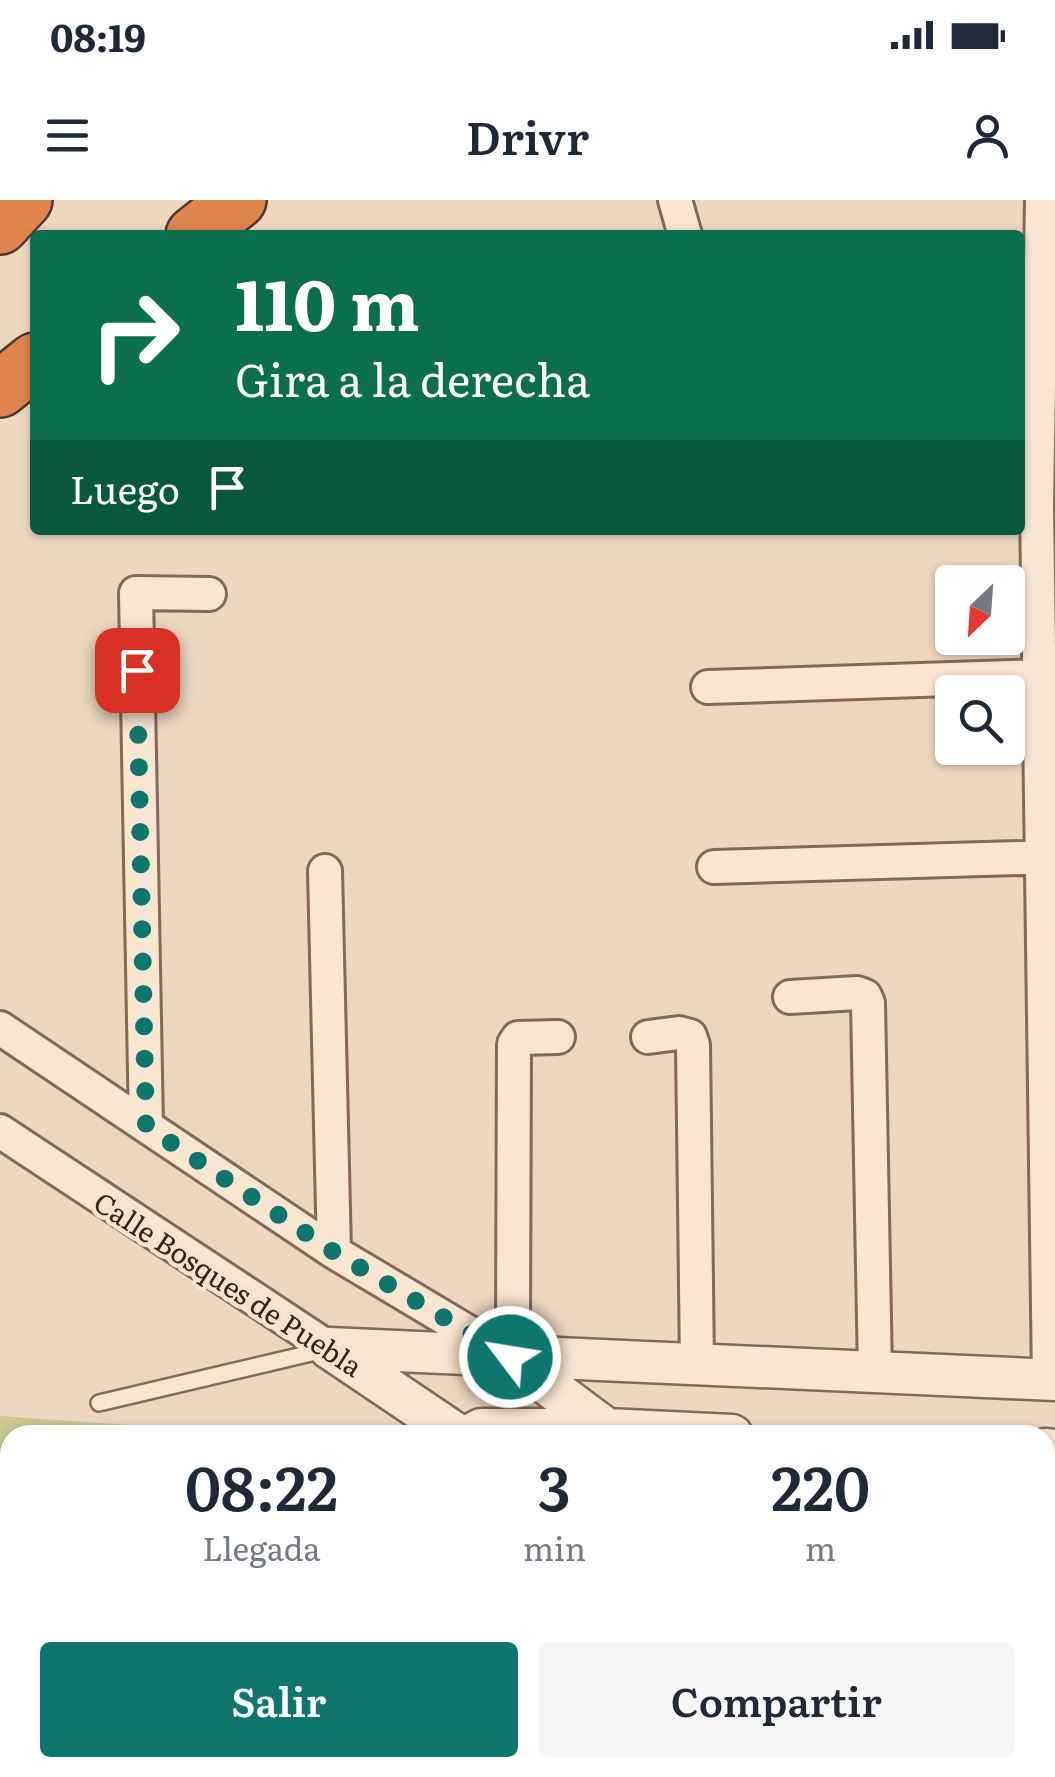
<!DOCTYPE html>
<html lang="es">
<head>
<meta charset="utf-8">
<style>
  body { margin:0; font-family:Literata,serif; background:#f6f6f7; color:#1f2937; height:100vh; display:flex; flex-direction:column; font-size:38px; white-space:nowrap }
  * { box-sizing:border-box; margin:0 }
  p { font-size:32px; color:#747a83 }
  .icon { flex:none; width:55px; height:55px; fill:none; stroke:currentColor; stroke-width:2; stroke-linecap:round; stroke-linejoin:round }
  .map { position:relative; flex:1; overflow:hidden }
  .details { position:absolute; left:0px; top:1225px; width:1055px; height:352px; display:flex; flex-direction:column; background:#fff; border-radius:30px 30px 0 0; box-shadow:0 2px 8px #0004 }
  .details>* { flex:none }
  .guide { position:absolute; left:30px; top:30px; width:995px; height:305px; border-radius:10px; box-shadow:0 2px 8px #0004; background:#0b6e4f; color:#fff; overflow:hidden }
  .needle { width:65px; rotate:205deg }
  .buttons { position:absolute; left:935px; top:365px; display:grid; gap:20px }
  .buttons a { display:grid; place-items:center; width:90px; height:90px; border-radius:10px; background:#fff; box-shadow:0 2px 8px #0004; font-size:50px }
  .pin { position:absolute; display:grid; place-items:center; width:85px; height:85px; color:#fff; margin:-42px; border-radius:20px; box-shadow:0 5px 15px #0006 }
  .me { position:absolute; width:110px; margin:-55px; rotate:301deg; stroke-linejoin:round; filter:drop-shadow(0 0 8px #0008) }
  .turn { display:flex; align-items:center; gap:35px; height:210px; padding:0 40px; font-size:45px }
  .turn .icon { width:130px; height:130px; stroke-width:2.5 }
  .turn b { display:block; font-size:70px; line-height:85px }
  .then { display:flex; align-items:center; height:95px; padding:0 40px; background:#0003; gap:20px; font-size:38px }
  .eta { display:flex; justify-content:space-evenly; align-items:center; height:170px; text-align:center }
  .eta b { font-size:60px; font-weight:600; line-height:70px }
  .cta { display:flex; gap:20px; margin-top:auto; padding:20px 40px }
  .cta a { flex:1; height:115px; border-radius:10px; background:#0f766e; color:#fff; font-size:40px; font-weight:600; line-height:115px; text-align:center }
  .cta a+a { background:#f6f6f7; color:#1f2937 }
  .status { display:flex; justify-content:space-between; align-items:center; height:70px; padding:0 50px; background:#fff; direction:ltr }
  .status svg { height:28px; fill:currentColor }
  header { display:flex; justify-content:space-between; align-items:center; height:130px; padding:0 40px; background:#fff; font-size:45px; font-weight:600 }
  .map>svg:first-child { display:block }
  .green { fill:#cbc893 }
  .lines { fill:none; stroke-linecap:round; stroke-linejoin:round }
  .service-casing { stroke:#866857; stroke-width:20 }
  .minor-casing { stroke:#866857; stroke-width:38 }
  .tertiary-casing { stroke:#866857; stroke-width:45 }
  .motorway-casing { stroke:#53372c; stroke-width:60 }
  .service { stroke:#f9e6d1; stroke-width:15 }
  .minor { stroke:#f9e6d1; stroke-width:32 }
  .tertiary { stroke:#f9e6d1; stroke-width:40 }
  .motorway { stroke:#de864e; stroke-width:55 }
  .route { stroke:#0f766e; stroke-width:18; stroke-dasharray:0 32.4 }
  .labels { text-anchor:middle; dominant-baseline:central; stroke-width:9; stroke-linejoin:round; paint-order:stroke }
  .street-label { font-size:28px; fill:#35241c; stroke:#f5e3ce }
</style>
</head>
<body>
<div class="status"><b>08:19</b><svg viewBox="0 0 49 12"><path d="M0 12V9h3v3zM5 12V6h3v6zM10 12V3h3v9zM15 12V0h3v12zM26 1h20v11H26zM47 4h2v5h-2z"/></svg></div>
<header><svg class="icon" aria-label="menu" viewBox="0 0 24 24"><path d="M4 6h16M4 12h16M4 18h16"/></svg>Drivr<svg class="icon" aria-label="person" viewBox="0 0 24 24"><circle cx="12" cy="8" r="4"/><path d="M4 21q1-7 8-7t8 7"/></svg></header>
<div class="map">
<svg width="1055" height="1577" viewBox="0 0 1055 1577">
  <rect width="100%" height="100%" fill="#edd7bf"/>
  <path class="green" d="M0 1216 270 1235H10V1441L0 1424Z"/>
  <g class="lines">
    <defs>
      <path id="service" d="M99 1203 324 1150"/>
      <path id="minor" d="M675 0 685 35
        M1042 0 1037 305 1049 1180
        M708 487 1039 476
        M714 667 1055 657
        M325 671 334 1052
        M790 797 857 793 865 796 868 803 875 1172
        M0 828 334 1052 510 1157 513 1124 514 844 518 838 558 837
        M648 837 679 833 690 836 693 845 697 1164
        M146 926 136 393 209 394
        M0 931 329 1148
        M1045 1433H1055
        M0 1497 10 1515
        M104 1568 110 1577
        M320 1568 326 1577
        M527 1568 533 1577
        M827 1577 843 1568"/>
      <path id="tertiary" d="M329 1148 1055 1180
        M329 1148 458 1235
        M510 1157 612 1233
        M470 1235 481 1229H607L732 1235
        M1045 1249 1055 1250
        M1045 1523 1055 1530
        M950 1568 964 1577"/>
      <path id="motorway" d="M0 26 24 0
        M194 35 238 0
        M0 189 35 161"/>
    </defs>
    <use href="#service" class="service-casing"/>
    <use href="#minor" class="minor-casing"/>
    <use href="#tertiary" class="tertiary-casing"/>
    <use href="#motorway" class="motorway-casing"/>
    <use href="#service" class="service"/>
    <use href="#minor" class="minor"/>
    <use href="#tertiary" class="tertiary"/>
    <use href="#motorway" class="motorway"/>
  </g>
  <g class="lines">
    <path class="route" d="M137 470 146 926 334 1052 510 1157"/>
  </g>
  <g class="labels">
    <g class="street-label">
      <text transform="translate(229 1083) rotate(33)">Calle Bosques de Puebla</text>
    </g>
  </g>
</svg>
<div class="buttons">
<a><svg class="needle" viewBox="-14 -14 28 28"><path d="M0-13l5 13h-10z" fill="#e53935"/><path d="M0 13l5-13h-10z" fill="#747a83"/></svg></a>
<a><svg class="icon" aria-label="search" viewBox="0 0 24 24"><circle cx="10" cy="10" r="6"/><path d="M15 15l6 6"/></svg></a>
</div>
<div class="pin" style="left:137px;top:470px;background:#d93025"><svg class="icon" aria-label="arrive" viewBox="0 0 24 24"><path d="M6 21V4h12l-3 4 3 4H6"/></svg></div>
<svg class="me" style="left:510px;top:1157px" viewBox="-20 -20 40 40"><circle r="17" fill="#0f766e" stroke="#fff" stroke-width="3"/><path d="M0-11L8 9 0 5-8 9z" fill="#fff"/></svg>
<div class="guide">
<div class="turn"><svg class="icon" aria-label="right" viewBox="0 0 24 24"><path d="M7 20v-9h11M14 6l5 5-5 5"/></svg><div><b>110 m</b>Gira a la derecha</div></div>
<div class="then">Luego<svg class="icon" aria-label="arrive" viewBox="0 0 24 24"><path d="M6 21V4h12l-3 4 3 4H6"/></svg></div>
</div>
<section class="details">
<div class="eta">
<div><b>08:22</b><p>Llegada</p></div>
<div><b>3</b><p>min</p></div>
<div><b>220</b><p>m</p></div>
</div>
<div class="cta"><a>Salir</a><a>Compartir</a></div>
</section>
</div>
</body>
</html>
